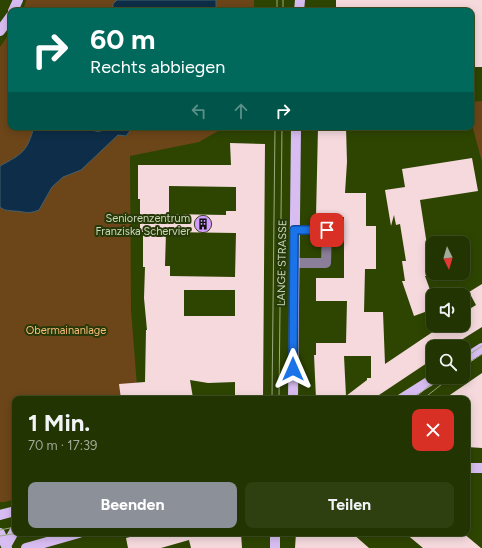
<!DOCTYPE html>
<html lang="de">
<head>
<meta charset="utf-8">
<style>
  body { margin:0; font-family:Figtree,sans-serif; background:#2e3f10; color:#f1f3f6; height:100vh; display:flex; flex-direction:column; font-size:15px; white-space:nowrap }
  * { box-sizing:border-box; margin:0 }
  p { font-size:13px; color:#a2aa99 }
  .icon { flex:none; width:22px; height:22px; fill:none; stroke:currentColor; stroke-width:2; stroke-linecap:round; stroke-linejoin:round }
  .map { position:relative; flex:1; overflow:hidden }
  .panel { position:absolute; left:12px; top:396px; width:458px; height:140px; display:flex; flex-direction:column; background:#223401; border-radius:8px; box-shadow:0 2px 10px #0003,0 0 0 1px #3f4f23 }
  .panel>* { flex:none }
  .hud { position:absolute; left:8px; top:8px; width:466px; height:122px; border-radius:8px; box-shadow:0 2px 10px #0003,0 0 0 1px #3f4f23; background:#00695c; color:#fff; overflow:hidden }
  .needle { width:26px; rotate:175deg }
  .fabs { position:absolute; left:426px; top:236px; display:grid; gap:8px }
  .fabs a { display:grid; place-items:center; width:44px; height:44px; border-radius:8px; background:#223401; box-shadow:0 2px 10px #0003,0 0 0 1px #3f4f23; font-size:20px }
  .pin { position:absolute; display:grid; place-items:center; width:34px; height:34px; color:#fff; margin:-17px; border-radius:8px; box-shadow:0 2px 6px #0006 }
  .me { position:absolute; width:44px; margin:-22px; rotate:0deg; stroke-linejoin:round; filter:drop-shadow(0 0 3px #0008) }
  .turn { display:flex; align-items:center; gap:14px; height:84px; padding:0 16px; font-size:18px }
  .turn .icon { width:52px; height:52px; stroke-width:2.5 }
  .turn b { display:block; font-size:28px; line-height:34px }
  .lanes { display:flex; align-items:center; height:38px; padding:0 16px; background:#0003; justify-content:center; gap:20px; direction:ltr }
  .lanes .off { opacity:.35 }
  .round { display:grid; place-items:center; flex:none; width:42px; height:42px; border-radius:8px; background:#2e3f10 }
  .headline { display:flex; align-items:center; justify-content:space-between; height:68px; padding:0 16px }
  h1 { font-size:24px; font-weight:700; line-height:30px }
  .action { display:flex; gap:8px; margin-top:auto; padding:8px 16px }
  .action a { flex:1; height:46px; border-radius:8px; background:#8c9099; color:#fff; font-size:16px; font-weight:700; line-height:46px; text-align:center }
  .action a+a { background:#2e3f10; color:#f1f3f6 }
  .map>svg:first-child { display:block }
  .green { fill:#6c4619 }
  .water { fill:#0d2d48; stroke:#45606a }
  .building { fill:#f5d9dd; fill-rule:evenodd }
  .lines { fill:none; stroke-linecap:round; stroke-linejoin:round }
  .minor { stroke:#8b7e98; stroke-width:10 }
  .major { stroke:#d8bdf2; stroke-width:10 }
  .tram { stroke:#9aab81; stroke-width:1 }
  .route-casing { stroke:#114b97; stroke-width:10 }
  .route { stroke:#1a73e8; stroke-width:7 }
  .labels { text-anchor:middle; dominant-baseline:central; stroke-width:4; stroke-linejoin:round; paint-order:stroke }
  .poi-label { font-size:11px; fill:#c9d8b8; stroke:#273909; text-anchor:end }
  .street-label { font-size:11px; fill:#c9d8b8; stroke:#273909 }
  .park-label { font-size:11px; fill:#fbbd7a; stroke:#273909 }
</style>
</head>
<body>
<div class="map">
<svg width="482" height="548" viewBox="0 0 482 548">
  <rect width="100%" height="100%" fill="#2e4501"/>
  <path class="green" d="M26 0H254V11H23Z
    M11 31V127H225L199 142 130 156 131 310 138 399H15V499L5 502H0V47Z
    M482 101V162L471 121V102Z"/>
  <path class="water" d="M117 0H216V11H113V4Z
    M34 127H91L92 130C103 134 102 128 110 127 118 126 126 127 133 127L126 136 118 135 81 170 63 177 52 187 39 210C27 215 24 211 13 211 7 210 5 211 0 207V166C22 154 27 152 34 127Z"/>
  <path class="building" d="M336 0H482V67H472L471 11H336Z
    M318 127H346L347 162 345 193H366V226H376V269H365L364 312H383L385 364 443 325H463V313L476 305 469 292 482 284V327L450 347H433V359L373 399H316L314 355H316V343H346L347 301H316V278H344V217H316ZM344 356H371V378H367V380L346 396Z
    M230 143 265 144 263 399H235V382L208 383 190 380 193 398 121 399 119 384 145 382 146 330H147L144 298 145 267H143V232H140V199H138V165H231ZM169 186 236 187V211H226V215L169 214ZM166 232 236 233 235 277 170 276V266H165ZM184 290H235V316H184Z
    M472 158 478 191 420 200 429 258 425 259 428 276H425L433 298V309L414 316 402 281H405L402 261H406L400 224 396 225 394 215 391 226 385 190 405 187 402 169Z
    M482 373V448L467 447V399H444Z
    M146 533H241L242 548H191L189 540 161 548H128L126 538Z
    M296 533H352L369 548H295Z
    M405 533H463L481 548H423Z"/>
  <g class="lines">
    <path class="minor" d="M294 263H326L327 230H294"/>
    <path class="major" d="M13 11 18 0
      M299 11 300 0
      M0 31 11 16
      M463 360 482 348
      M293 399 296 127
      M401 399 436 377
      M467 468H482
      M0 515 15 511
      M0 533 7 548
      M6 546 15 530
      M26 548 79 533
      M275 548V533"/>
    <path class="tram" d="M277 11V0
      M283 11V0
      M463 359 482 346
      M463 367 482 354
      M272 399 275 127
      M279 399 282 127
      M413 399 440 377
      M423 399 451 377
      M0 530 15 527
      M0 536 18 533"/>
  </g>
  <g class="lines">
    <defs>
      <path id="route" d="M293 369 294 230H327"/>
    </defs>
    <use href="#route" class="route-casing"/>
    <use href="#route" class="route"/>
  </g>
  <defs>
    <symbol id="building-disc" viewBox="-11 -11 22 22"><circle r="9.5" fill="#d19dfe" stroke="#273909"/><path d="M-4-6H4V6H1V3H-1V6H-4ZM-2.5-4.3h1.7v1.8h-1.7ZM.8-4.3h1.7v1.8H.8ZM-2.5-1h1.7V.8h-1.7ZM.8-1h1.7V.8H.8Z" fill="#111"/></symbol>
  </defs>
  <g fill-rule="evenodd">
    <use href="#building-disc" x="193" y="214" width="20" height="20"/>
  </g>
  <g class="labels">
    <g class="poi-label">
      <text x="190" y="218">Seniorenzentrum<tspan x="190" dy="13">Franziska Schervier</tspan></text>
    </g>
    <g class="street-label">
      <text transform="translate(282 263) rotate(-89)">LANGE STRASSE</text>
    </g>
    <g class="park-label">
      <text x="66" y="330">Obermainanlage</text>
    </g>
  </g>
</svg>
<div class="fabs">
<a><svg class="needle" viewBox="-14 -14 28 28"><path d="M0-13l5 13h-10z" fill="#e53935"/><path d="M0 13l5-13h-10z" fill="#a2aa99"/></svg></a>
<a><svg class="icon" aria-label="sound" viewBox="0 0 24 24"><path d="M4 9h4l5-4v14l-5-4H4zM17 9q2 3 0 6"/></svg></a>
<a><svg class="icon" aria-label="search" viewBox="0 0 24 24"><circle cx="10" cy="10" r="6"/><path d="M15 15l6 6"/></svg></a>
</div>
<div class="pin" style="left:327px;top:230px;background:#d93025"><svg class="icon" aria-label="arrive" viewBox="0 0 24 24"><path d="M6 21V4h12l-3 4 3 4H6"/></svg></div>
<svg class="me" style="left:293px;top:369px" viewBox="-20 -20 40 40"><path d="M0-17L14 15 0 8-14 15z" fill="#1a73e8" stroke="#fff" stroke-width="4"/></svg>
<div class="hud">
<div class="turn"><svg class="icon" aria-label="right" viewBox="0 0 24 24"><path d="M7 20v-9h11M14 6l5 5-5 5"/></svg><div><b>60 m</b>Rechts abbiegen</div></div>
<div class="lanes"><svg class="icon off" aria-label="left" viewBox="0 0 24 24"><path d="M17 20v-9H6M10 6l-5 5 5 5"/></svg><svg class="icon off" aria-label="ahead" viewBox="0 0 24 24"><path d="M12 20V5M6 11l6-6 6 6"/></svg><svg class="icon" aria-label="right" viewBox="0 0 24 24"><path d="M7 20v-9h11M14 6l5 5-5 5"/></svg></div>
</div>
<section class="panel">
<div class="headline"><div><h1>1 Min.</h1><p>70 m · 17:39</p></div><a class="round" style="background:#d93025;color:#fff"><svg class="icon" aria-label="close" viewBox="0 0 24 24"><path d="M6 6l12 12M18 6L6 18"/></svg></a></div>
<div class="action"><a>Beenden</a><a>Teilen</a></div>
</section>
</div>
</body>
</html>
